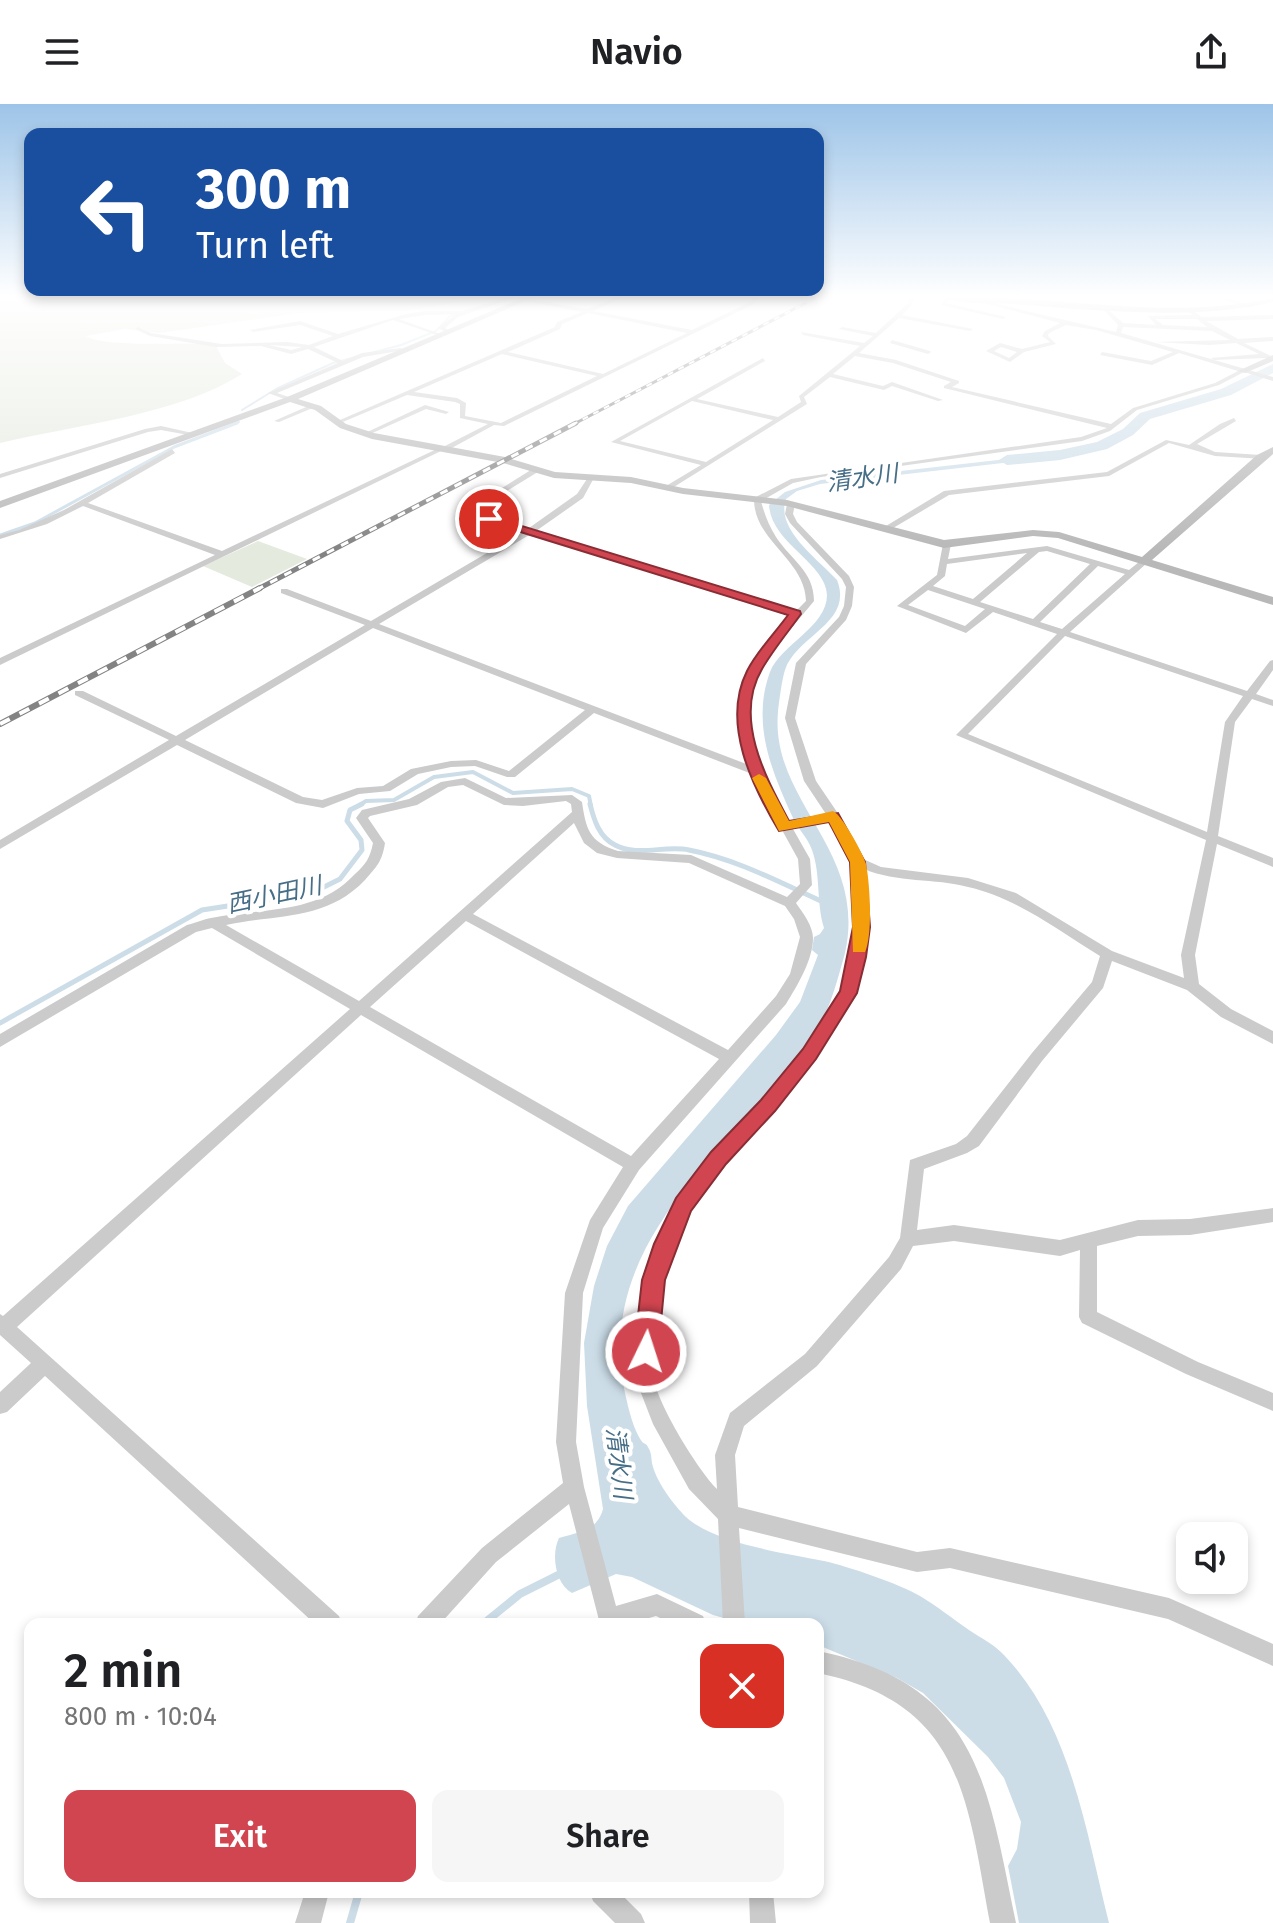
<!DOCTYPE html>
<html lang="en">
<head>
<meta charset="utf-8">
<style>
  body { margin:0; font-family:"Fira Sans","Noto Sans JP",sans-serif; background:#f6f6f6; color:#202124; height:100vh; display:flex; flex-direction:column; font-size:30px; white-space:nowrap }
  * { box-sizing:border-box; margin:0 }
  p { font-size:26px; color:#757577 }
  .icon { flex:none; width:44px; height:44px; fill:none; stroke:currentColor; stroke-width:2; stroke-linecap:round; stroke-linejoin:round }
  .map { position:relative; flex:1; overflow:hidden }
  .panel { position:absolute; left:24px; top:1514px; width:800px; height:280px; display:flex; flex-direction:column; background:#fff; border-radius:16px; box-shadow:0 4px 12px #0003 }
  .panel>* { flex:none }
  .hud { position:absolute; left:24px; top:24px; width:800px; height:168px; border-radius:16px; box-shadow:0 4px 12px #0003; background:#1a4fa0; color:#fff; overflow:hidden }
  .fabs { position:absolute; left:1176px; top:1418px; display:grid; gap:16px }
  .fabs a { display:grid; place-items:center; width:72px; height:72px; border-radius:16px; background:#fff; box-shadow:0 4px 12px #0003; font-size:40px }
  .pin { position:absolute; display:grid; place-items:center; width:68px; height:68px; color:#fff; margin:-34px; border:4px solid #fff; border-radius:50%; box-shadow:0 2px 8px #0007 }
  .me { position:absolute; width:88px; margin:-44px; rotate:4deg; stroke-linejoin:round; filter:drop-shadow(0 0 6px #0008) }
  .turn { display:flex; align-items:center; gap:28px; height:168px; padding:0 40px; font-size:36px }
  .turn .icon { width:104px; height:104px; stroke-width:2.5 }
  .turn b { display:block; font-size:56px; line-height:68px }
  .round { display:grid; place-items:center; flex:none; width:84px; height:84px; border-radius:16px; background:#f6f6f6 }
  .headline { display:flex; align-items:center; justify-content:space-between; height:136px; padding:0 40px }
  h1 { font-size:48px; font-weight:600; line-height:60px }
  .cta { display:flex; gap:16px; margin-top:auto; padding:16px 40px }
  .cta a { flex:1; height:92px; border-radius:16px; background:#d14550; color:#fff; font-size:32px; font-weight:600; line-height:92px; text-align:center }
  .cta a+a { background:#f6f6f6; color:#202124 }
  header { display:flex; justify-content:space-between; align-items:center; height:104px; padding:0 40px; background:#fff; font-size:36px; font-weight:600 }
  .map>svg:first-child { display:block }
  .green { fill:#e4eade }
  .water { fill:#ccdde8 }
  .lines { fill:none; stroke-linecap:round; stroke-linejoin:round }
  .stream-far4 { stroke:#ccdde8; stroke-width:2 }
  .stream-far3 { stroke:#ccdde8; stroke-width:3 }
  .stream-far2 { stroke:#ccdde8; stroke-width:4 }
  .stream-far1 { stroke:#ccdde8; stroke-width:5 }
  .stream { stroke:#ccdde8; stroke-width:8 }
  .river { fill:#ccdde8; fill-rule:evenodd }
  .street { fill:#cbcbcb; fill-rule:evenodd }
  .secondary { fill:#b8b8b8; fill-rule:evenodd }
  .rail-far2-casing { stroke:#838383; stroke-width:3 }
  .rail-far1-casing { stroke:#838383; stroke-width:5 }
  .rail-casing { stroke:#838383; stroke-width:6 }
  .rail-far2 { stroke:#fff; stroke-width:2; stroke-dasharray:6; stroke-linecap:butt }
  .rail-far1 { stroke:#fff; stroke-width:3; stroke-dasharray:8; stroke-linecap:butt }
  .rail { stroke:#fff; stroke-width:4; stroke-dasharray:11; stroke-linecap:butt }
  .route { fill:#d14550; stroke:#882d34; stroke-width:2 }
  .slow { fill:#f59e0b }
  .labels { text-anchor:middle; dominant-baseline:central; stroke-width:8; stroke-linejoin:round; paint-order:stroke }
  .water-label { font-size:24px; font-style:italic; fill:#466e87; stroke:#fff }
</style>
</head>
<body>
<header><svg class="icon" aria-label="menu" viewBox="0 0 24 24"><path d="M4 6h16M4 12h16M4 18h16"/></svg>Navio<svg class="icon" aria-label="share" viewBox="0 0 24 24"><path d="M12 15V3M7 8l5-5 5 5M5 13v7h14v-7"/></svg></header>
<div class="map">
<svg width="1273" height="1819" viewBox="0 0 1273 1819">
  <rect width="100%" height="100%" fill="#fff"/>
  <path class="green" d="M0 193H469L468 197 408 206 299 209 159 229 125 225 86 232C105 244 186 238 215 240L225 259 242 270C178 311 75 321 0 339Z
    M258 437 307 455 252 483 203 462Z"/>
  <path class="water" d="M1034 352 1047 354 820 380 797 387 786 395C775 425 818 455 837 476 854 519 797 531 785 566 782 575 779 598 778 608 770 698 868 746 845 849 840 867 834 889 827 906 814 939 786 970 762 996 687 1081 601 1161 624 1284 627 1299 632 1321 639 1333 645 1344 645 1335 650 1347 652 1352 651 1358 653 1363 658 1380 674 1401 686 1413 716 1440 785 1449 824 1457 847 1462 900 1480 920 1492 937 1502 953 1515 969 1526 981 1534 995 1541 1004 1551 1071 1621 1086 1728 1109 1819H1019L1008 1762 1017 1745 1021 1718 1004 1674 988 1653 923 1589 897 1574 818 1541V1520H745L713 1511 632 1473 616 1470 572 1489C555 1480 551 1450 559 1434 579 1428 597 1427 603 1405L587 1302 584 1239 594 1182 607 1142 628 1102 776 931 800 898 818 851 812 846 814 833 820 830 824 824C816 798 821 771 812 746 808 734 798 725 793 714 772 668 751 620 770 568 781 540 827 523 827 491 826 459 771 439 769 401L785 388 821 376Z"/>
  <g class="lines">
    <path class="stream-far4" d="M486 203 508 193
      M242 306 276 285 333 259 401 241 436 227 450 212 461 208
      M231 321 239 318"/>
    <path class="stream-far3" d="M0 431 35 419 174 343 237 319"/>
    <path class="stream-far2" d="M358 702 366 697 394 696 434 673 473 668 513 689 572 685 589 692 591 702"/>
    <path class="stream-far1" d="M590 700C594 716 599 733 615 741 637 753 665 741 689 746 736 755 779 778 823 798
      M0 919 202 806 312 789 340 775 362 746 361 736 347 717 350 706 362 700"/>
    <path class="stream" d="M483 1520 520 1490 562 1469
      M350 1819 359 1788"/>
    <path class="river" d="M1273 260V269L1231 291 1150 315 1133 331 1107 345 1060 356 1007 361 999 356 1007 351 1060 346 1097 338 1123 325 1140 309 1221 285Z"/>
    <path class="street" d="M508 193H515L458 213 445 224 450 227 447 229 438 224 456 210 425 211 399 215 440 230V232L393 216 314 243 343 257 362 249 401 244 404 246 363 253 277 289 292 294 290 297 268 289 338 259 308 245 291 250 261 242 216 243 150 232 135 225 138 223 151 229 222 240 287 238 309 241 333 232 300 221 253 228 250 226 300 217 338 230 406 210 425 207H462ZM269 241 302 243 291 246Z
      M617 193H624L593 207 692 226 750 198 754 193H760L754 200 504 322 494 321 448 346H443L0 561V554L215 451 83 402 47 420 0 435V431L19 426 64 406 172 345 175 349 88 399 222 447 441 343 445 342 488 320 460 314V300L455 298 407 291 338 320 333 319 555 223 557 218 582 208 526 197 524 194 587 205ZM588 209 687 229 603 270 508 248 560 225 562 220ZM502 250 597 272 501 319 465 312 466 299 457 294 414 288Z
      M910 193H915L911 202 902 211 973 225 970 227 899 214 859 249 896 256 959 277V279L952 283 1111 320 1133 304 1215 279 1238 267 1179 249 1152 261 1100 251 1102 248 1151 257 1173 248 1096 226 1066 221 1049 229 1048 232 1056 240 1024 248 1010 258 986 247 1000 239 1022 245 1050 238 1042 232 1045 227 1060 219 972 196V194L1116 228 1118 221 1101 203H1105L1123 219 1156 221 1148 212 1193 211 1185 205 1188 203 1202 213 1273 211V215L1206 217 1238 235 1273 233V237L1244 239 1273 253 1272 257 1265 254 1214 256 1211 254 1259 250 1236 239 1209 241 1155 238 1230 236 1212 227 1123 223 1121 229 1273 273V277L1244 268 1219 281 1137 306 1110 327 1082 337 821 373 793 379 761 397C764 409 769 422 776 433 791 456 814 467 814 497 796 520 774 540 760 565 731 617 765 673 789 718L826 710 804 677 785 614 796 559 839 513 844 502 846 483 842 475 790 419 785 410 787 400 791 398 795 400 793 410 797 418 849 472 854 483 852 502 846 516 806 560 795 614 816 677 837 708 863 755 881 763 968 774 1016 789 1112 847 1184 874 1181 851 1206 736 956 631 1057 530 993 508 966 529 897 502 937 471 943 440 947 438 951 440 948 455 1047 442 1129 466 1144 454 1147 455V459L1070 528 1247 587 1270 557 1273 556V566L1256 590 1273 596V602L1252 595 1235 618 1218 732 1273 754V763L1217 740 1195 851 1199 880 1231 905 1273 927V940L1221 913 1187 886 1112 857 1103 884 1042 957 979 1042 967 1049 924 1065 917 1126 954 1121 1060 1136 1138 1116 1190 1115 1273 1104V1118L1190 1131 1138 1132 1097 1142V1208L1198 1258 1273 1289V1307L1186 1270 1082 1219 1079 1213 1080 1146 1060 1152 954 1137 913 1142 901 1165 817 1262 744 1322 735 1351 738 1403 917 1448 950 1444 1169 1494 1273 1540V1562L1168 1515 950 1464 917 1468 739 1424 745 1520H723L718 1415 689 1385 653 1320 636 1276 638 1220 645 1176 657 1140 678 1096 713 1049 763 997 804 946 841 888 851 853 855 823 852 758 830 716 793 725 810 755 812 781 796 799C803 809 813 822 813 834 813 856 797 882 786 900L639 1066 603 1124 583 1189 576 1338 584 1383 616 1502 657 1490 703 1512 706 1520H672L656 1512 628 1520H600L569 1400 496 1458 440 1520H415L418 1512 482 1444 563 1379 556 1338 565 1189 590 1116 623 1063 361 911 17 1223 339 1512 342 1520H315L45 1272 7 1308 0 1310V1288L31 1259 0 1231V1210L3 1212 350 905 212 824 196 828 0 943V930L187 821C195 819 204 815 211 814 262 803 316 812 355 770 366 760 370 754 373 739L356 714 362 706 409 695 441 678 465 674 506 694 572 691 582 698C586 725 589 738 618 747L691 751 787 793 800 780 798 755 782 726 778 723 779 721 752 670 594 609 515 673H507L475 662 451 663 418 670 390 687 359 690 323 704 296 699 177 641 0 745V736L169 636 75 591V587H83L176 632 365 521 281 489V485H287L371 517 523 428 464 408 534 364 541 366 474 407 529 424 577 390 589 372H595L583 394 536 427 796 507 806 497C805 455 753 437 754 394L791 375 1081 333 1107 324 944 284V282L951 278 893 259 855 252 833 270 883 282 892 278 943 296 938 297 892 282 884 286 830 273 804 293 807 300 669 386 665 384 666 382 701 361 611 338 763 254 765 257 697 295 778 313 801 298 799 292 860 242 803 231 801 228 864 239 873 232 839 225 842 223 876 229 907 200ZM1155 215H1197L1207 223 1163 221ZM1001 243 1017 248 1009 254 994 247ZM692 297 773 316 706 358 620 337ZM531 430 792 512C761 548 732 579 740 630 741 641 746 651 749 661L379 520ZM1047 447 1090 460 1033 515 980 498 1039 448ZM1027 449 973 495 933 482 945 472 947 460ZM1098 462 1125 470 1062 525 1040 518ZM928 486 985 505 965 522 908 501ZM373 524 585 606 509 667 476 656 451 657 411 665 383 682 357 684 322 696 303 693 185 636ZM1065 532 1243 592 1225 618 1207 728 968 630ZM463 681 504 701 523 702 566 697 571 700 572 708 359 897 226 821C277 810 326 817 365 776 377 762 382 758 385 739L368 714 370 712 417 701 448 683ZM574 719 584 739 597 749 617 754 689 759 785 802 794 815 800 833 790 870 776 892 728 946 473 810ZM864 765C897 779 935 774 968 783 1017 794 1058 826 1100 852L1092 878 1032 949 967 1032 956 1040 910 1056 900 1134 889 1153 805 1250 730 1309 715 1351 717 1385C698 1366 658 1301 654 1275 653 1263 655 1250 655 1238 657 1193 666 1143 691 1104 715 1068 745 1039 773 1006 803 971 833 932 853 892 873 853 867 806 864 765ZM466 817 719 955 631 1052 370 903Z
      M946 193H951L946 199 1006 213 1003 215 941 201Z
      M1045 193H1225L1251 202 1248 204 1219 194Z
      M892 236 930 247 931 248 928 250 890 239Z
      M313 300 315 303 279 318 274 317Z
      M425 301 449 308 446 310 426 305 368 331 363 330Z
      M1234 314 1236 317 1197 340 1215 348 1261 351 1264 355 1215 352 1169 339 1109 372 949 391 888 427 881 425 944 387 1107 368 1166 336 1189 341 1220 320Z
      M161 322 197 330 194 332 161 326 148 328 0 374V370L145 325Z
      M818 1547C979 1580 987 1680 1016 1819H990C967 1696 963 1599 818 1569Z
      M305 1788H329L321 1819H295Z
      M590 1788H619L641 1810 645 1819H615L593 1797Z
      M749 1788H773L776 1819H750Z"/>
    <path class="secondary" d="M525 193H535L298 295 321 302 346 320 374 329 505 353 555 368 631 373 683 384 787 396 944 436 1033 426 1059 428 1142 453 1257 351 1273 343V350L1152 456 1273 493V501L1058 434 1033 432 944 444 787 402 683 390 631 379 554 374 503 359 372 335 340 324 315 306 290 298 0 404V397L287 293Z
      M944 193C1053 190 1165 218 1273 194V198C1191 217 1094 206 1011 200 990 199 962 201 944 193Z
      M1273 251V257L1245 269 1238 267Z"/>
    <defs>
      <path id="rail-far2" d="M572 321 817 193"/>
      <path id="rail-far1" d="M256 486 576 319"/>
      <path id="rail" d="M0 620 260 484"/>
    </defs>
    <use href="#rail-far2" class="rail-far2-casing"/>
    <use href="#rail-far1" class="rail-far1-casing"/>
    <use href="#rail" class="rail-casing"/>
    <use href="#rail-far2" class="rail-far2"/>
    <use href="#rail-far1" class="rail-far1"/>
    <use href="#rail" class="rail"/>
  </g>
  <linearGradient id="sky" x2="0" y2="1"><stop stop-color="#9dc4e8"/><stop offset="0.43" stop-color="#fff"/><stop offset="1" stop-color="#fff" stop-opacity="0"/></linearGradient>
  <rect width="1273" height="447" fill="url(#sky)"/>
  <path class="route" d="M489 412 800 507 801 510C788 528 773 546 762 565 733 614 766 674 789 717L838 709 865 758 870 823 866 853 857 889 816 955 775 1007 726 1060 691 1107 665 1176 658 1248 654 1257 646 1260 637 1257 634 1248 642 1176 654 1140 676 1094 711 1048 761 996 803 945 840 887 853 823 850 758 829 718 779 727C752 682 721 619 747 567 757 547 775 529 788 511L485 417V412Z"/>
  <path class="slow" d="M759 670 766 674 789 717 833 707C842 711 863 749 866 760 870 780 873 830 865 848H853L850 758 829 718 779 727 752 674Z"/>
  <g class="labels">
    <g class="water-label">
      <text transform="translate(862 374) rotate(-8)">清水川</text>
      <text transform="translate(274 791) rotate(-12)">西小田川</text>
      <text transform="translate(619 1359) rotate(83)">清水川</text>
    </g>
  </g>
</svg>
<div class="fabs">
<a><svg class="icon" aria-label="sound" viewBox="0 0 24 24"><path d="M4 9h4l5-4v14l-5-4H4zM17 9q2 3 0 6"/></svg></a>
</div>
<div class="pin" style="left:489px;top:415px;background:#d93025"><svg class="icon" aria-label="arrive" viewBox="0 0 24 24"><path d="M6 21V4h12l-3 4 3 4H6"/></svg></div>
<svg class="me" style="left:646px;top:1248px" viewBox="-20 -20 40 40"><circle r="17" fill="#d14550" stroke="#fff" stroke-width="3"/><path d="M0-11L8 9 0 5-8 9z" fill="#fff"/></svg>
<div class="hud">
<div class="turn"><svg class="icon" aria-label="left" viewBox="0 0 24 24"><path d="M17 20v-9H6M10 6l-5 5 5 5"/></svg><div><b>300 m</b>Turn left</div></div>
</div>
<section class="panel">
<div class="headline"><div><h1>2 min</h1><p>800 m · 10:04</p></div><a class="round" style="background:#d93025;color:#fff"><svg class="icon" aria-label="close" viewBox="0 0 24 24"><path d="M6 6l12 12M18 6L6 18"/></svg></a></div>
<div class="cta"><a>Exit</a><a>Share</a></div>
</section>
</div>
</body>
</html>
